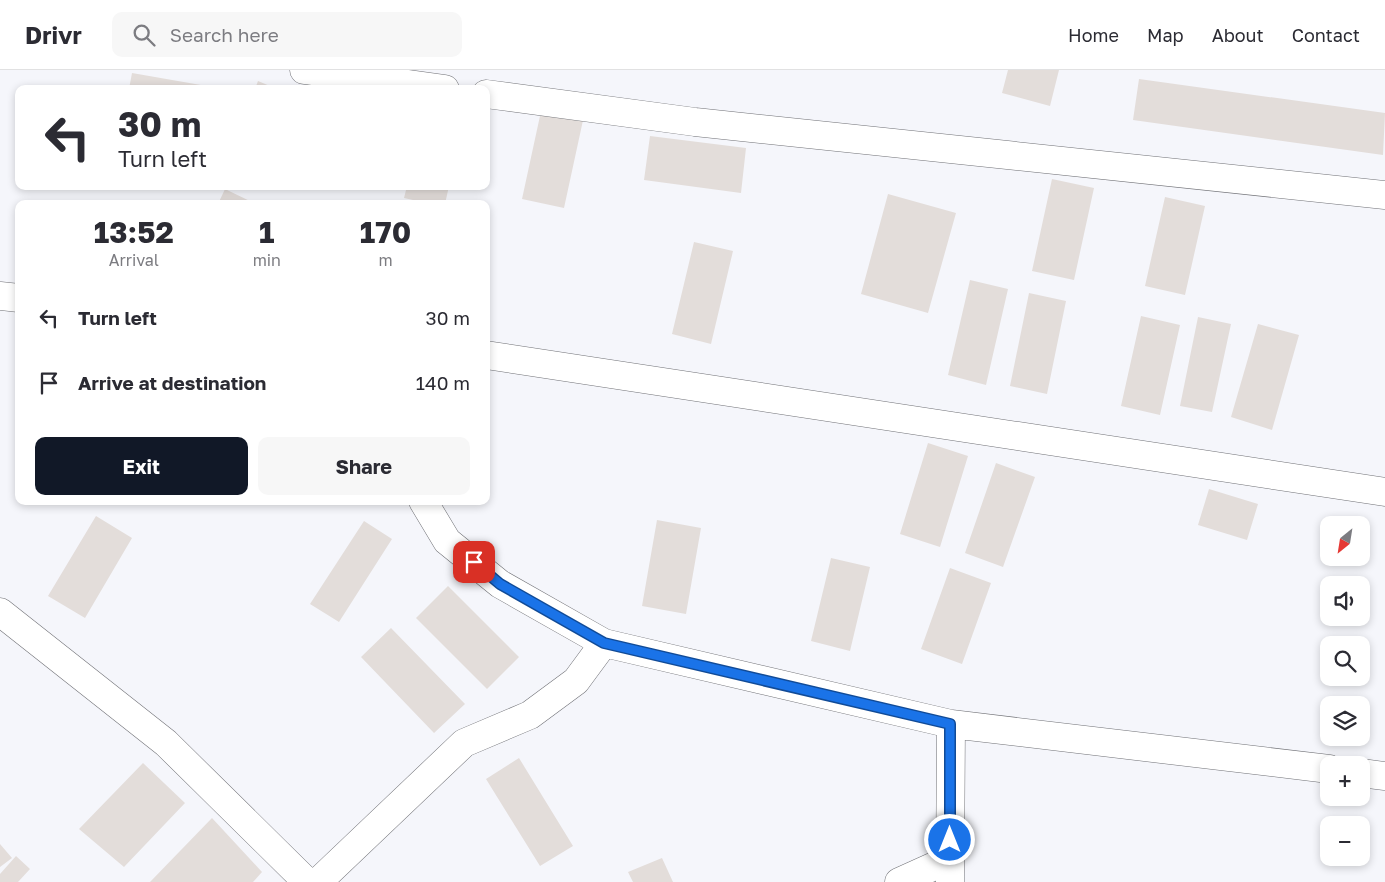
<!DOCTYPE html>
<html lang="en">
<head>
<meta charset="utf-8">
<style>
  body { margin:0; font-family:"Golos Text",sans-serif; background:#f7f7f7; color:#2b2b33; height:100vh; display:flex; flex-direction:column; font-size:19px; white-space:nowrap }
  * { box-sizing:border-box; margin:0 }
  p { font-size:16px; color:#7c7c81 }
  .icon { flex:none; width:28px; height:28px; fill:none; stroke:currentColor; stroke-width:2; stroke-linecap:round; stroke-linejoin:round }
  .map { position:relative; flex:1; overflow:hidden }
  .side { position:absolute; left:15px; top:130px; width:475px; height:305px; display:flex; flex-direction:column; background:#fff; border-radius:10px; box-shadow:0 2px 8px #0003 }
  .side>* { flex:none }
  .top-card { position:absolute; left:15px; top:15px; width:475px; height:105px; border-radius:10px; box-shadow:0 2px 8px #0003; background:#fff; color:#2b2b33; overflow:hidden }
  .needle { width:32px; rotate:210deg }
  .fabs { position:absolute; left:1320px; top:446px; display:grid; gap:10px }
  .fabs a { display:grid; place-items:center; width:50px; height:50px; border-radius:10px; background:#fff; box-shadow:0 2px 8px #0003; font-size:25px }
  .pin { position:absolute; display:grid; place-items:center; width:42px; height:42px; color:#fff; margin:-21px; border-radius:10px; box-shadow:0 2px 8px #0006 }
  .me { position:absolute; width:55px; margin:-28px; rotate:0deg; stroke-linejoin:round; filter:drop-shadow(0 0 4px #0008) }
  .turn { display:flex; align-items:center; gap:18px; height:105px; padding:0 20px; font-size:22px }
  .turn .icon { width:65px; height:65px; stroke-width:2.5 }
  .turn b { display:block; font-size:35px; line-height:42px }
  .eta { display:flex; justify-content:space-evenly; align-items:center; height:85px; text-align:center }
  .eta b { font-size:30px; font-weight:700; line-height:35px }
  .action { display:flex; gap:10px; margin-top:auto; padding:10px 20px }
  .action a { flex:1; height:58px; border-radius:10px; background:#111827; color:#fff; font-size:20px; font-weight:700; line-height:58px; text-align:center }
  .action a+a { background:#f7f7f7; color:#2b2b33 }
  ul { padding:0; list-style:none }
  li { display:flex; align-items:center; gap:15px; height:65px; padding:0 20px }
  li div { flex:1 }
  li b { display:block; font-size:19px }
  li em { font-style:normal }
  header { display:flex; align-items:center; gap:30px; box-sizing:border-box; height:70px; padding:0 25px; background:#fff; border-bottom:1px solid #e1e1e2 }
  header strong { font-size:24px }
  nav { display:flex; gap:28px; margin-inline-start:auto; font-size:18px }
  .search { width:350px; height:45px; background:#f7f7f7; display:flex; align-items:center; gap:12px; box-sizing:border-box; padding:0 18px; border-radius:10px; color:#7c7c81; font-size:19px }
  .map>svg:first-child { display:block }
  .building { fill:#e3ddda }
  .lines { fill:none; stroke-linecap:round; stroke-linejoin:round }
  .minor-casing { stroke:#707176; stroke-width:29 }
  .minor { stroke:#fff; stroke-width:28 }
  .route-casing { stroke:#114b97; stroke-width:12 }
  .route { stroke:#1a73e8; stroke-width:9 }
</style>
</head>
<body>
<header>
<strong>Drivr</strong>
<div class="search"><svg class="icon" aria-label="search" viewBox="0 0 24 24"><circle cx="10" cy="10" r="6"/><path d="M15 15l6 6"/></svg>Search here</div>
<nav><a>Home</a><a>Map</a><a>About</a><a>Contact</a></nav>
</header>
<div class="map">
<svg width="1385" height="812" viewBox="0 0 1385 812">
  <rect width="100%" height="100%" fill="#f5f6fb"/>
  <path class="building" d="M1008 0H1059L1050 36 1002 23Z
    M132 3 218 18V19H129Z
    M1139 9 1385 43 1383 85 1133 50Z
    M258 11 277 19H255Z
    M543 32 585 41 564 138 522 129Z
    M650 66 746 78 741 123 644 110Z
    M1052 109 1094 118 1074 210 1032 201Z
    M407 116H449L445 134H431L404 128Z
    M225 119 256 134H218Z
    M888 124 956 143 928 243 861 224Z
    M1165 127 1205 136 1185 225 1145 216Z
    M694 172 733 181 711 274 672 264Z
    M970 210 1008 219 986 315 948 305Z
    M1029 223 1066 231 1047 324 1010 316Z
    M1141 246 1180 255 1160 345 1121 336Z
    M1198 247 1231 254 1212 342 1180 336Z
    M1258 254 1299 265 1272 360 1231 347Z
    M928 373 968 386 940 477 900 464Z
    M996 393 1035 407 1003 497 965 483Z
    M1209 419 1258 434 1247 470 1198 455Z
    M96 446 132 468 85 548 48 526Z
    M657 450 701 458 686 544 642 536Z
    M364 451 392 469 339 552 310 534Z
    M831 488 870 497 850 581 811 571Z
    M950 498 991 513 962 594 921 579Z
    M448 516 519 587 487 619 416 548Z
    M391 558 465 634 434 663 361 587Z
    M519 688 573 776 540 796 486 709Z
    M143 693 185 733 124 797 79 759Z
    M212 748 262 802 253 812H150Z
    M0 774 12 788 0 797Z
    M16 786 30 799 18 812H0V804Z
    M662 788 673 812H633L628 802Z"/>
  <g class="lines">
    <defs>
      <path id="minor" d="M304 0 445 19
        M486 24 695 52 1385 125
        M0 226 19 228
        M486 285 1385 422
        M423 431 447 471 500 514 604 573 951 654 1329 699
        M0 542 166 673 307 812
        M1361 703 1385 706
        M318 812 464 673 530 645 576 611 604 573
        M899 812 950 789
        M950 812 951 654"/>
    </defs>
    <use href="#minor" class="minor-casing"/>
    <use href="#minor" class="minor"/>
  </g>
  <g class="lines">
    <defs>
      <path id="route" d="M474 492 500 514 604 573 950 654V770"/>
    </defs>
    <use href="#route" class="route-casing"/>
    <use href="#route" class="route"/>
  </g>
</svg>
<div class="fabs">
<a><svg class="needle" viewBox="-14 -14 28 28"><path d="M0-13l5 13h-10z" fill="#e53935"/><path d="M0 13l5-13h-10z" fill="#7c7c81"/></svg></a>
<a><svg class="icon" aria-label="sound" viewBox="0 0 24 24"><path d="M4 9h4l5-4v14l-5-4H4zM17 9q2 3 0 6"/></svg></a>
<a><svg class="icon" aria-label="search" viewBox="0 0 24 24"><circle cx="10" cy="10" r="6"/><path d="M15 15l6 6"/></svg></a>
<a><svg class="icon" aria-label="layers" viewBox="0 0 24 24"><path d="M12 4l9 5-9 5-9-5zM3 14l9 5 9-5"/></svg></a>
<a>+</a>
<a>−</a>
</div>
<div class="pin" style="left:474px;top:492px;background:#d93025"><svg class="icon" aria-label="arrive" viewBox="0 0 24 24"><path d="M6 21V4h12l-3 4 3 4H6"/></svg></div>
<svg class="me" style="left:950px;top:770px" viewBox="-20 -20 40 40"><circle r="17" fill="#1a73e8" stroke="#fff" stroke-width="3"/><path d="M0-11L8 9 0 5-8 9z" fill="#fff"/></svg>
<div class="top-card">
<div class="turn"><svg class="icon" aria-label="left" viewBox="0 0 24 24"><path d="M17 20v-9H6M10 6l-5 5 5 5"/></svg><div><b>30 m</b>Turn left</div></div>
</div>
<section class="side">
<div class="eta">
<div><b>13:52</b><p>Arrival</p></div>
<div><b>1</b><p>min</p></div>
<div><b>170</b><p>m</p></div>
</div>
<ul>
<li><svg class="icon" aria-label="left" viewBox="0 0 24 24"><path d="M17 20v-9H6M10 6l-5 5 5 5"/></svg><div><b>Turn left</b></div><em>30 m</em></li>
<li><svg class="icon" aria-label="arrive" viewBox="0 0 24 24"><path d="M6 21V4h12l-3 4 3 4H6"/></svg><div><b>Arrive at destination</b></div><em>140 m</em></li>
</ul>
<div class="action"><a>Exit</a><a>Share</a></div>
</section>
</div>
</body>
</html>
